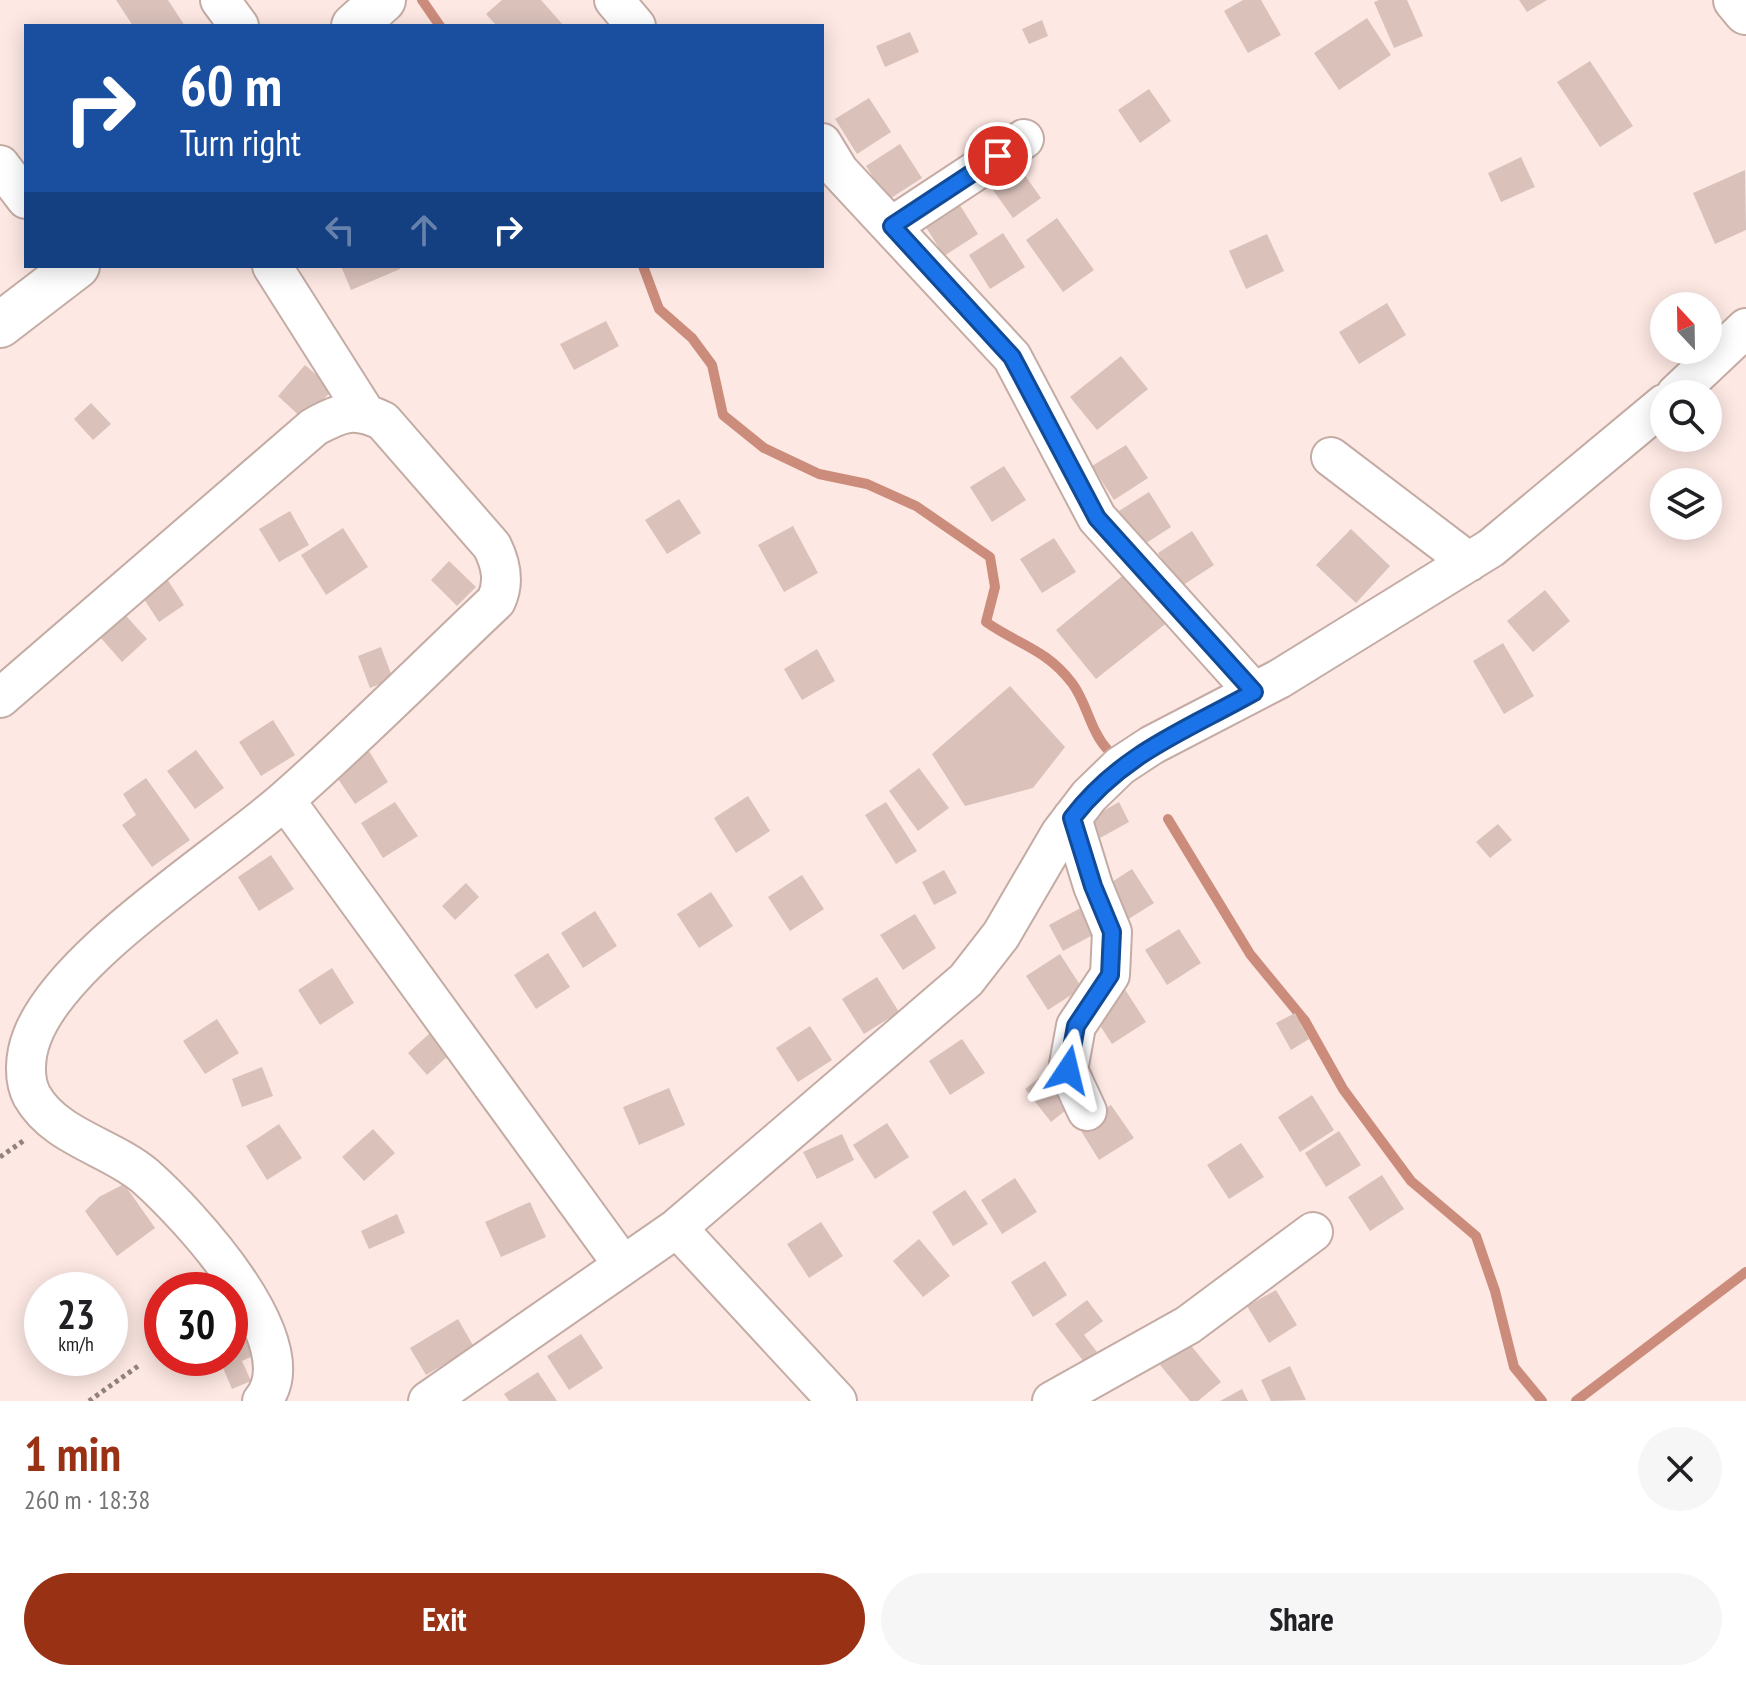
<!DOCTYPE html>
<html lang="en">
<head>
<meta charset="utf-8">
<style>
  body { margin:0; font-family:"PT Sans Narrow",sans-serif; background:#f6f6f6; color:#202124; height:100vh; display:flex; flex-direction:column; font-size:30px; white-space:nowrap }
  * { box-sizing:border-box; margin:0 }
  p { font-size:26px; color:#757577 }
  .icon { flex:none; width:44px; height:44px; fill:none; stroke:currentColor; stroke-width:2; stroke-linecap:round; stroke-linejoin:round }
  .map { position:relative; height:1401px; overflow:hidden }
  .sheet { display:flex; flex-direction:column; background:#fff; flex:1 }
  .sheet>* { flex:none }
  .banner { position:absolute; left:24px; top:24px; width:800px; height:244px; border-radius:0px; box-shadow:0 4px 20px #0003; background:#1a4fa0; color:#fff; overflow:hidden }
  .needle { width:52px; rotate:338deg }
  .buttons { position:absolute; left:1650px; top:292px; display:grid; gap:16px }
  .buttons a { display:grid; place-items:center; width:72px; height:72px; border-radius:50%; background:#fff; box-shadow:0 4px 20px #0003; font-size:40px }
  .speed { position:absolute; left:24px; top:1272px; display:flex; gap:16px; font-size:40px; font-weight:700; text-align:center }
  .speed>* { display:grid; place-content:center; width:104px; height:104px; border-radius:50%; background:#fff; box-shadow:0 4px 20px #0003; line-height:1 }
  .speed small { font-size:20px; font-weight:400 }
  .speed .limit { border:12px solid #d22; background:#fff; color:#111 }
  .pin { position:absolute; display:grid; place-items:center; width:68px; height:68px; color:#fff; margin:-34px; border:4px solid #fff; border-radius:50%; box-shadow:0 2px 8px #0007 }
  .me { position:absolute; width:88px; margin:-44px; rotate:10deg; stroke-linejoin:round; filter:drop-shadow(0 0 6px #0008) }
  .turn { display:flex; align-items:center; gap:28px; height:168px; padding:0 24px; font-size:36px }
  .turn .icon { width:104px; height:104px; stroke-width:2.5 }
  .turn b { display:block; font-size:56px; line-height:68px }
  .lanes { display:flex; align-items:center; height:76px; padding:0 24px; background:#0003; justify-content:center; gap:40px; direction:ltr }
  .lanes .off { opacity:.35 }
  .round { display:grid; place-items:center; flex:none; width:84px; height:84px; border-radius:42px; background:#f6f6f6 }
  .summary { display:flex; align-items:center; justify-content:space-between; height:136px; padding:0 24px }
  h1 { font-size:48px; font-weight:700; line-height:60px; color:#993115 }
  .cta { display:flex; gap:16px; margin-top:auto; padding:16px 24px }
  .cta a { flex:1; height:92px; border-radius:48px; background:#993115; color:#fff; font-size:32px; font-weight:700; line-height:92px; text-align:center }
  .cta a+a { background:#f6f6f6; color:#202124 }
  .map>svg:first-child { display:block }
  .lines { fill:none; stroke-linecap:round; stroke-linejoin:round }
  .stream { stroke:#cc8c7b; stroke-width:10 }
  .building { fill:#dac2bb }
  .street-casing { stroke:#c4aca5; stroke-width:42 }
  .secondary-casing { stroke:#c4aca5; stroke-width:48 }
  .path { stroke:#91827e; stroke-width:5; stroke-dasharray:4 4; stroke-linecap:butt }
  .street { stroke:#fff; stroke-width:38 }
  .secondary { stroke:#fff; stroke-width:44 }
  .route-casing { stroke:#114b97; stroke-width:20 }
  .route { stroke:#1a73e8; stroke-width:14 }
</style>
</head>
<body>
<div class="map">
<svg width="1746" height="1401" viewBox="0 0 1746 1401">
  <rect width="100%" height="100%" fill="#fde8e3"/>
  <g class="lines">
    <path class="stream" d="M422 0 440 26
      M643 266 659 309 692 338 712 365 723 415 764 448 819 474 867 484 916 506 990 557 995 587 986 622C1019 645 1046 649 1072 683 1087 703 1090 730 1107 749
      M1168 819 1250 954 1305 1021 1343 1089 1411 1181 1476 1236 1495 1291 1514 1367 1542 1401
      M1576 1401 1746 1272"/>
  </g>
  <path class="building" d="M116 0H168L185 26H133Z
    M502 0H541L564 26H497L486 14Z
    M1243 0H1261L1281 35 1248 53 1224 11Z
    M1379 0H1407L1423 36 1394 48 1374 2Z
    M1519 0H1547L1527 12Z
    M1367 18 1391 55 1339 90 1314 53Z
    M1042 20 1048 36 1029 44 1022 29Z
    M910 32 919 52 885 67 876 46Z
    M1590 61 1633 126 1600 147 1557 82Z
    M1149 89 1171 121 1140 143 1118 110Z
    M869 98 891 132 857 154 835 119Z
    M900 144 922 178 888 200 866 166Z
    M1012 157 1041 198 1013 218 983 176Z
    M1521 157 1535 187 1501 202 1488 173Z
    M1745 170 1746 230 1715 244 1693 193Z
    M956 199 978 234 944 256 922 221Z
    M1057 218 1094 270 1063 292 1026 240Z
    M1003 233 1025 267 990 289 969 255Z
    M1267 234 1284 271 1246 289 1229 251Z
    M341 266H398L400 269 351 290Z
    M1387 303 1406 335 1359 364 1339 332Z
    M606 321 619 346 574 370 560 344Z
    M1121 356 1148 389 1097 430 1070 397Z
    M305 365 333 389 305 421 278 396Z
    M91 403 111 424 93 440 74 419Z
    M1126 445 1148 478 1114 500 1092 466Z
    M1004 466 1026 500 992 522 970 487Z
    M1149 492 1171 527 1137 549 1114 514Z
    M679 499 701 533 667 554 645 520Z
    M290 511 309 545 279 562 259 529Z
    M793 526 818 573 784 592 758 545Z
    M343 528 368 567 326 595 301 555Z
    M1351 529 1390 566 1356 603 1316 565Z
    M1192 531 1214 565 1180 587 1158 553Z
    M1054 538 1076 572 1042 593 1020 559Z
    M449 561 476 587 457 606 431 580Z
    M1132 568 1173 618 1096 679 1056 630Z
    M163 573 184 605 159 622 138 590Z
    M1545 590 1570 621 1533 652 1507 621Z
    M119 608 147 639 122 662 94 630Z
    M1503 643 1534 696 1504 714 1473 661Z
    M381 647 393 679 370 688 358 656Z
    M817 649 835 681 802 700 784 669Z
    M1010 686 1065 747 1033 788 965 806 932 754Z
    M273 720 295 755 261 776 239 742Z
    M367 748 388 782 355 804 332 770Z
    M196 750 224 788 195 809 167 771Z
    M919 768 949 808 918 831 889 791Z
    M146 778 190 840 152 867 122 825 136 815 123 794Z
    M748 796 770 831 736 853 714 818Z
    M395 802 418 836 383 858 361 823Z
    M886 802 917 851 896 864 865 815Z
    M1119 802 1129 822 1100 838 1089 819Z
    M1498 824 1512 840 1490 858 1476 842Z
    M271 855 294 889 259 911 238 877Z
    M1132 869 1154 903 1119 925 1098 891Z
    M944 870 957 893 934 905 922 882Z
    M802 875 824 909 790 931 768 897Z
    M466 883 479 897 455 920 442 906Z
    M711 892 733 926 699 948 677 914Z
    M1090 903 1104 929 1063 951 1049 925Z
    M595 911 617 946 583 968 561 933Z
    M915 914 936 948 903 970 880 935Z
    M1179 929 1201 963 1167 985 1145 950Z
    M548 953 570 987 536 1009 514 975Z
    M1060 954 1082 988 1048 1010 1026 976Z
    M332 968 354 1003 320 1025 298 990Z
    M877 977 899 1012 864 1034 842 999Z
    M1124 988 1146 1022 1112 1044 1090 1010Z
    M1295 1013 1309 1039 1291 1050 1276 1023Z
    M217 1019 239 1053 205 1074 183 1041Z
    M441 1023 461 1044 427 1075 408 1053Z
    M810 1026 832 1060 798 1082 776 1048Z
    M962 1039 985 1073 950 1095 929 1061Z
    M262 1067 273 1096 242 1107 232 1079Z
    M1049 1070 1075 1103 1051 1122 1025 1089Z
    M669 1088 685 1125 639 1145 623 1107Z
    M1312 1095 1334 1130 1300 1152 1278 1117Z
    M1111 1105 1134 1138 1099 1160 1078 1126Z
    M887 1123 909 1157 875 1179 853 1145Z
    M279 1124 302 1158 267 1180 246 1146Z
    M373 1129 395 1153 364 1181 342 1157Z
    M1339 1131 1361 1165 1326 1187 1305 1153Z
    M842 1134 854 1160 817 1179 803 1152Z
    M1241 1143 1264 1177 1229 1199 1207 1165Z
    M1382 1175 1404 1209 1370 1231 1348 1197Z
    M1015 1178 1037 1212 1002 1234 981 1200Z
    M124 1184 155 1228 117 1256 85 1211 99 1197Z
    M965 1190 988 1224 953 1246 932 1212Z
    M530 1202 546 1237 501 1257 485 1222Z
    M397 1214 405 1233 369 1249 361 1231Z
    M821 1222 843 1256 809 1278 787 1244Z
    M919 1239 950 1276 923 1297 893 1261Z
    M1045 1261 1067 1295 1033 1317 1011 1282Z
    M215 1276 224 1290H192Z
    M1276 1290 1297 1325 1269 1343 1247 1306Z
    M1087 1300 1103 1321 1084 1335 1097 1352 1084 1362 1055 1324Z
    M458 1319 474 1347 426 1375 410 1348Z
    M242 1328 255 1355 242 1361 251 1381 232 1389 223 1368 210 1374 203 1358H230V1334Z
    M581 1334 603 1368 569 1390 547 1356Z
    M1188 1342 1221 1382 1198 1401H1190L1160 1365Z
    M1290 1366 1306 1400 1271 1401 1261 1380Z
    M538 1372 557 1401H509L504 1394Z
    M1242 1389 1248 1401H1220Z"/>
  <g class="lines">
    <defs>
      <path id="street" d="M220 0 239 26
        M614 0 636 26
        M822 143 839 171 1012 357 1097 518 1254 692
        M0 165 26 199
        M892 226 1024 139
        M272 266 364 411
        M1676 394 1746 328
        M1331 457 1469 562
        M0 698 314 427C341 412 355 407 383 421L492 546C501 564 505 582 496 601 426 667 358 736 285 800 218 859 62 956 32 1037 25 1055 23 1079 32 1096 55 1137 111 1147 145 1176 187 1213 310 1344 262 1401
        M285 800 623 1265
        M1072 818 1093 886 1112 932 1110 975 1076 1026 1068 1070 1087 1111
        M677 1228 837 1401
        M428 1401 677 1228 966 980 1001 935 1060 834 1089 796 1120 766 1152 745 1279 679 1491 548 1664 404
        M1052 1401 1188 1325 1313 1232"/>
      <path id="secondary" d="M1736 0 1746 12
        M354 26 383 0
        M0 325 77 266"/>
    </defs>
    <use href="#street" class="street-casing"/>
    <use href="#secondary" class="secondary-casing"/>
    <path class="path" d="M0 1157 26 1139
      M89 1401 141 1364"/>
    <use href="#street" class="street"/>
    <use href="#secondary" class="secondary"/>
  </g>
  <g class="lines">
    <defs>
      <path id="route" d="M998 156 892 226 1012 357 1097 518 1254 692C1185 731 1122 753 1072 818L1093 886 1112 932 1110 975 1076 1026 1068 1070"/>
    </defs>
    <use href="#route" class="route-casing"/>
    <use href="#route" class="route"/>
  </g>
</svg>
<div class="buttons">
<a><svg class="needle" viewBox="-14 -14 28 28"><path d="M0-13l5 13h-10z" fill="#e53935"/><path d="M0 13l5-13h-10z" fill="#757577"/></svg></a>
<a><svg class="icon" aria-label="search" viewBox="0 0 24 24"><circle cx="10" cy="10" r="6"/><path d="M15 15l6 6"/></svg></a>
<a><svg class="icon" aria-label="layers" viewBox="0 0 24 24"><path d="M12 4l9 5-9 5-9-5zM3 14l9 5 9-5"/></svg></a>
</div>
<div class="speed"><div>23<small>km/h</small></div><div class="limit">30</div></div>
<div class="pin" style="left:998px;top:156px;background:#d93025"><svg class="icon" aria-label="arrive" viewBox="0 0 24 24"><path d="M6 21V4h12l-3 4 3 4H6"/></svg></div>
<svg class="me" style="left:1068px;top:1070px" viewBox="-20 -20 40 40"><path d="M0-17L14 15 0 8-14 15z" fill="#1a73e8" stroke="#fff" stroke-width="4"/></svg>
<div class="banner">
<div class="turn"><svg class="icon" aria-label="right" viewBox="0 0 24 24"><path d="M7 20v-9h11M14 6l5 5-5 5"/></svg><div><b>60 m</b>Turn right</div></div>
<div class="lanes"><svg class="icon off" aria-label="left" viewBox="0 0 24 24"><path d="M17 20v-9H6M10 6l-5 5 5 5"/></svg><svg class="icon off" aria-label="ahead" viewBox="0 0 24 24"><path d="M12 20V5M6 11l6-6 6 6"/></svg><svg class="icon" aria-label="right" viewBox="0 0 24 24"><path d="M7 20v-9h11M14 6l5 5-5 5"/></svg></div>
</div>
</div>
<section class="sheet">
<div class="summary"><div><h1>1 min</h1><p>260 m · 18:38</p></div><a class="round"><svg class="icon" aria-label="close" viewBox="0 0 24 24"><path d="M6 6l12 12M18 6L6 18"/></svg></a></div>
<div class="cta"><a>Exit</a><a>Share</a></div>
</section>
</body>
</html>
